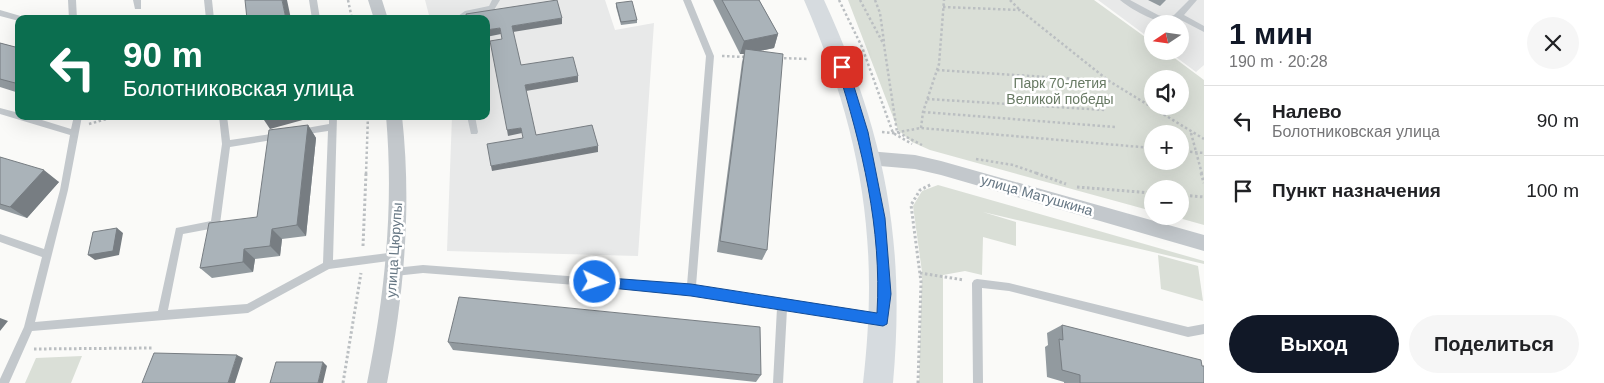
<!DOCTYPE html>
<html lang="ru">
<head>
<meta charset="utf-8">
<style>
  body { margin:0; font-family:Helvetica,sans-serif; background:#f6f6f6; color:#202124; height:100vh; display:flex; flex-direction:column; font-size:19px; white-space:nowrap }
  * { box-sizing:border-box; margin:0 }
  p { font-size:16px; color:#757577 }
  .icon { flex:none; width:28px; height:28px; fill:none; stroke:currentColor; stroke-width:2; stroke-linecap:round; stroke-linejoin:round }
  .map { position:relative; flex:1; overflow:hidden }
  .side { display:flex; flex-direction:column; background:#fff; width:400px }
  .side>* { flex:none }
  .top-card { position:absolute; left:15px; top:15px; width:475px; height:105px; border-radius:10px; box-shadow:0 5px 20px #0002; background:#0b6e4f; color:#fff; overflow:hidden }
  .needle { width:32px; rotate:257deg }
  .controls { position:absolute; left:1144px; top:15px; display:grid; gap:10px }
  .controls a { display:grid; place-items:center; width:45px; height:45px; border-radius:50%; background:#fff; box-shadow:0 5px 20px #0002; font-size:25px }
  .pin { position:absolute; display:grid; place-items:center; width:42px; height:42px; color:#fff; margin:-21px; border-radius:10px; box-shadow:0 2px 8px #0006 }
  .me { position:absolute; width:55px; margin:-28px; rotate:94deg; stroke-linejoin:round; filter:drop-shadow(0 0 4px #0008) }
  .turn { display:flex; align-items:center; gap:18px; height:105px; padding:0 25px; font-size:22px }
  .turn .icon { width:65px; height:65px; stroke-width:2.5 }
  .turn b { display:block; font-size:35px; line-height:42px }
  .round { display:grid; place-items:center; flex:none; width:52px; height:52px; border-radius:26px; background:#f6f6f6 }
  .headline { display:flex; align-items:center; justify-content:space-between; height:85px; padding:0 25px }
  h1 { font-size:30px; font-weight:600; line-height:38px; color:#111827 }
  .cta { display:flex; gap:10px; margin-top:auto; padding:10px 25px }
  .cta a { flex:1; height:58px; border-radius:30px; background:#111827; color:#fff; font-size:20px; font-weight:600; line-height:58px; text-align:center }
  .cta a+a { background:#f6f6f6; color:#202124 }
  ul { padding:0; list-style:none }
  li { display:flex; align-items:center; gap:15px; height:70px; padding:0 25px; border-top:1px solid #e0e0e0 }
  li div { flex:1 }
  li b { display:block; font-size:19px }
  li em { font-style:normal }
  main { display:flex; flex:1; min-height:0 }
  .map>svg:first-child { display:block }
  .built { fill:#e8e9e9 }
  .green { fill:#dadfd7; fill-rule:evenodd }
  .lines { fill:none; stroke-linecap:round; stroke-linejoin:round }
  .path-far1 { stroke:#bbbfc2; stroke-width:2.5; stroke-dasharray:2.5 2.5; stroke-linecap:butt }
  .path { stroke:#bbbfc2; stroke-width:3; stroke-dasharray:2.5 2.5; stroke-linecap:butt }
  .lane { fill:#c3c8cc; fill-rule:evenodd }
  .street { fill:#c3c8cc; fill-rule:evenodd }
  .secondary { fill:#d6dbdf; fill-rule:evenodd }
  .wall { fill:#929a9f }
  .shaded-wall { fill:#777d82 }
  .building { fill:#aab3b9; stroke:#777d82 }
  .route { fill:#1a73e8; stroke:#114b97 }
  .labels { text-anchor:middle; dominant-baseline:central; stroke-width:5; stroke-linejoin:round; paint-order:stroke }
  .park-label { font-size:14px; fill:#687a64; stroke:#fff }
  .street-label { font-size:14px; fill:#657683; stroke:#fff }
</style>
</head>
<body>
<main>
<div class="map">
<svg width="1204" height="383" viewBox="0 0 1204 383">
  <rect width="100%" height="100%" fill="#fafaf8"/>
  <path class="built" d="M425 0H605L615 30 654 23 638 256 447 251 452 116H486V19H430Z
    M1098 0H1204V65L1196 72 1168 51H1180V24H1152V40Z"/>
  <path class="green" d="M848 0H1094L1152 42V51H1165L1204 80V225L1172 216H1180V189H1152V211L930 150 912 142 898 130ZM1152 79H1180V106H1152ZM1152 134H1180V161H1152Z
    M938 185 1204 261V264L983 212 1016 222V246L983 237 982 275 965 271 943 275V383H919L922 272 913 206 922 191Z
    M1158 255 1198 266 1203 301 1161 289Z
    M82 356 71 383H25L36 358Z"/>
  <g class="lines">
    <path class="path-far1" d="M348 0 352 19
      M839 0 862 47 893 133 912 144
      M860 0 884 45 897 132 922 145
      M875 0 880 13 884 42
      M1010 0 1020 10
      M943 7 1020 10 1109 81 1204 139
      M722 56 745 57
      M779 58 808 59
      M937 70 1108 81
      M927 99 1105 110
      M923 112 1115 127
      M89 124 117 116
      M921 128 923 112 939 64 944 0
      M882 132 893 133 921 128 1152 148
      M1191 133 1202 174
      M1180 151 1204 153
      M976 159 1013 165 1039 174
      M366 174 368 116"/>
    <path class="path" d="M1036 173 1066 184
      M1201 173 1204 183
      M1077 187 1152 193
      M1180 195 1204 197
      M363 246 366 173
      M920 273 964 280
      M34 349 153 348
      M343 383 361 273
      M918 383 921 282 911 205 920 190 932 184"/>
    <path class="lane" d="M68 0H76L77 19H69Z
      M133 0H141V9H135Z
      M204 0H212L214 19H206Z
      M309 0H317L320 19H312Z
      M492 0H500L494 10 470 15 464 19H454L465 11 489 6Z
      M683 0H691L714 56 696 286 878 314 881 316 883 319 881 322 878 324 787 309 783 383H773L777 308 691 294 423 273 395 276 392 275 390 272 392 269 395 268 423 265 687 285 706 56Z
      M1120 0H1130L1158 15 1167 18 1174 15 1189 0H1197L1184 15 1204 26V32L1179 19C1176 21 1172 23 1168 23 1156 23 1129 8 1120 0Z
      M0 10 24 17 25 19H19V21L0 16Z
      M0 108 19 113V116H29L71 129 74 116H82L68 190 35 322 158 311 176 228 211 221 222 144 219 116H227L230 140 278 133 282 136 278 139 230 147 220 224 218 227 215 228 183 234 168 310 247 304 323 263 328 131 301 135 297 132 301 129 329 124V116H337L333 260 396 252 399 253 401 256 399 259 396 260 329 269 248 313 32 331 9 383H0V379L24 327 42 257 0 242V234L44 249 60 190 70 135 0 114Z
      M467 116H475L478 132 477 134H471Z
      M977 279 1009 283 1188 327 1204 324V334L1188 337 1009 291 982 288 983 383H973L972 283 974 280Z"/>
    <path class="street" d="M368 0H382L388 19H374Z
      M386 116H402C412 207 404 294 387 383H367C385 294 394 207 386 116Z
      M868 151 915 155 941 161 1204 235V251L941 175 915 169 868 165 862 163 860 158 862 153Z"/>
    <path class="secondary" d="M804 0H824C884 131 906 239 893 383H863C880 239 861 132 804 0Z"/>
  </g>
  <path class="wall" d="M713 0H759L778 34 774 48 759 51 767 250 762 260 717 252 742 62 744 54H740Z
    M1148 0H1166L1160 6Z
    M616 3 637 20V23L621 25 616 7Z
    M0 43 19 48V93L0 87Z
    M308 125 316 138 306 236 282 239 280 256 255 259 253 272 212 278 200 268 257 217Z
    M0 157 59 182 27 218 0 209Z
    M1062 325 1204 383H1064V382L1047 377 1045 347 1048 345 1047 333Z
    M448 342 761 375 756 382 453 350Z"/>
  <path class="shaded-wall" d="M282 0H287L291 19H286Z
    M562 18V24L513 32 512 26Z
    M500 28 501 34 486 37V30Z
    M778 34 774 48 744 54 745 49 744 54H740L744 41Z
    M578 76V82L526 91 525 85Z
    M265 116H309L310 118 270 129 262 117Z
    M308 125 316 138 306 236 297 225Z
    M521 128 522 133 508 136 507 130Z
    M598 146V152L492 171 491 166Z
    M44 170 59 182 27 218 10 207Z
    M117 228 123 233 119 255 95 260 88 255Z
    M272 229 282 239 280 256 270 246Z
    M244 249 255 259 253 272 243 262Z
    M0 318 8 321 0 331Z
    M237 355 243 358 235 383H228Z
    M323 362 327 366 323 383H318Z"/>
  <path class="building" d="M245 0H282L286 19H247Z
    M557 0 562 18 512 26 521 65 573 57 578 76 525 85 536 135 592 125 598 146 491 166 487 144 523 138 521 128 507 130 490 41 502 39 500 28 486 30V19H467L466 14Z
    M722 0H759L778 34 744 41Z
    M632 1 637 20 621 22 616 3Z
    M0 43 19 48V84L0 79Z
    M745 49 783 54 767 250 720 241Z
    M308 125 297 225 272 229 270 246 244 249 243 262 200 268 209 223 257 217 269 130Z
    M0 157 44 170 10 207 0 204Z
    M117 228 113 251 88 255 93 232Z
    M459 297 760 327 761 375 448 342Z
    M1062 325 1201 360 1202 366H1204V383H1080V375L1062 370 1059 339 1063 340Z
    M154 353 237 355 228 383H142Z
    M276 362H323L318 383H270Z"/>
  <path class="route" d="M842 63 848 67 868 132 885 218 891 294 887 324 883 326 691 296 591 286 589 282 591 278 595 277 691 284 877 313C882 229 862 146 837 67Z"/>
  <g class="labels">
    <g class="park-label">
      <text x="1060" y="83">Парк 70-летия<tspan x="1060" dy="16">Великой победы</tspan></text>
    </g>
    <g class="street-label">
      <text transform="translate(1037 195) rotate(16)">улица Матушкина</text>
      <text transform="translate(394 250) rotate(-86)">улица Цюрупы</text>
    </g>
  </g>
</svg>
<div class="controls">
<a><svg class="needle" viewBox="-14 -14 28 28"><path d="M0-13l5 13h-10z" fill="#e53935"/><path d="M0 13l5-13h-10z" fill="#757577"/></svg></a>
<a><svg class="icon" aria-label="sound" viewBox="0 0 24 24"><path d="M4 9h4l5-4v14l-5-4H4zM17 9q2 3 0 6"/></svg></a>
<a>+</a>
<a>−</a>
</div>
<div class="pin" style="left:842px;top:67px;background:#d93025"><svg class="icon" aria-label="arrive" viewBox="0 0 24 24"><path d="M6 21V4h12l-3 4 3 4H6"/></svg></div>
<svg class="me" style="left:595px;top:282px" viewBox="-20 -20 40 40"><circle r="17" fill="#1a73e8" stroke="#fff" stroke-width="3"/><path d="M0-11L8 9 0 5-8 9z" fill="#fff"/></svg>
<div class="top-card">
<div class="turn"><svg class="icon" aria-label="left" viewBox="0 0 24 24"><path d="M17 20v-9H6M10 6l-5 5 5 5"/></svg><div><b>90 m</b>Болотниковская улица</div></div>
</div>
</div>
<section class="side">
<div class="headline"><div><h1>1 мин</h1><p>190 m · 20:28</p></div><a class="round"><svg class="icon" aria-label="close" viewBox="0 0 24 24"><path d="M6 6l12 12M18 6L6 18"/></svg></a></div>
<ul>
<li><svg class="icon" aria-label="left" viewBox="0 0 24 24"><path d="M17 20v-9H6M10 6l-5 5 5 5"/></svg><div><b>Налево</b><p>Болотниковская улица</p></div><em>90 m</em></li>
<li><svg class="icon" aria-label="arrive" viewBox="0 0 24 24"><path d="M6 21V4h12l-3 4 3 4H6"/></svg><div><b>Пункт назначения</b></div><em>100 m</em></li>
</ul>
<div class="cta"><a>Выход</a><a>Поделиться</a></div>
</section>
</main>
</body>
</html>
